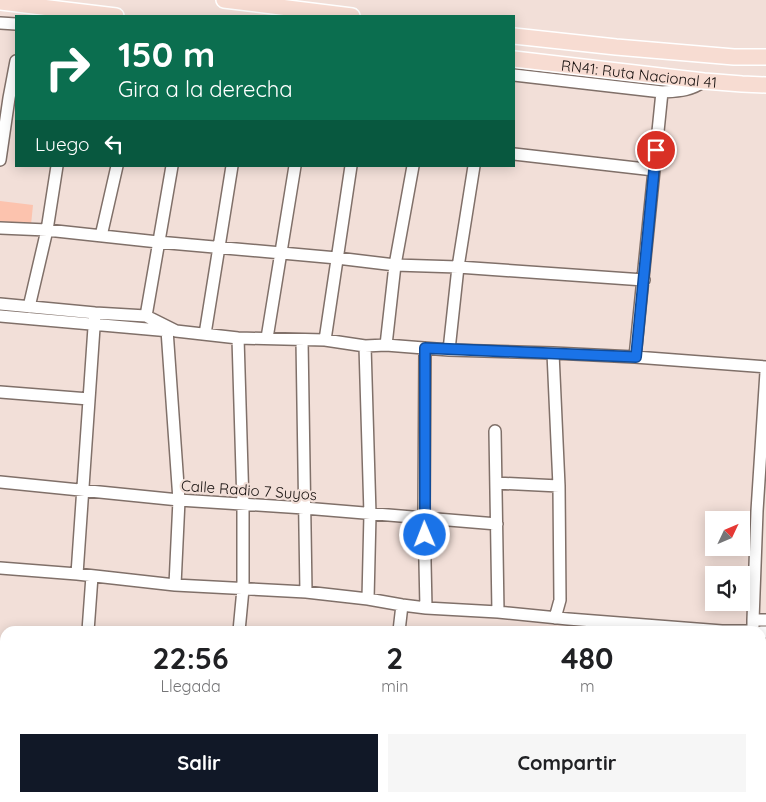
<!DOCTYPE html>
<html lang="es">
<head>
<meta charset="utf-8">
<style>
  body { margin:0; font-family:Quicksand,sans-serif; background:#f6f6f6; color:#202124; height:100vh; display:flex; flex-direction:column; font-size:19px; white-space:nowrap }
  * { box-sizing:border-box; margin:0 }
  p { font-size:16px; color:#757577 }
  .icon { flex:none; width:28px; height:28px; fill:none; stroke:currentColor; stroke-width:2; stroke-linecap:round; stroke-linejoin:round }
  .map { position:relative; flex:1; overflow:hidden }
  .details { position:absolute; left:0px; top:626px; width:766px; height:176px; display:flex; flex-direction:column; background:#fff; border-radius:15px 15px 0 0; box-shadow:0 2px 12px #0003 }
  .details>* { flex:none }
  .banner { position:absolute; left:15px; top:15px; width:500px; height:152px; border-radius:0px; box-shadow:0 2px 12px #0003; background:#0b6e4f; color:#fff; overflow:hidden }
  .needle { width:32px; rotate:46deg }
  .fabs { position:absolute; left:705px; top:511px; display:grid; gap:10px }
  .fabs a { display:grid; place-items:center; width:45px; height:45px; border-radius:0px; background:#fff; box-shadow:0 2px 12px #0003; font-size:25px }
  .pin { position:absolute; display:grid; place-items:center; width:42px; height:42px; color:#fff; margin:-21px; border:2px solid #fff; border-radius:50%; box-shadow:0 1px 5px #0007 }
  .me { position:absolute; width:55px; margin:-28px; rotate:359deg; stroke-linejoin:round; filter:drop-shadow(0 0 4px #0008) }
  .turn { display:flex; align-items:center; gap:18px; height:105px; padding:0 20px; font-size:22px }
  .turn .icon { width:65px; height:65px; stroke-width:2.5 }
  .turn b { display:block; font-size:35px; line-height:42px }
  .then { display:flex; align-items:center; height:48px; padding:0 20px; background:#0003; gap:10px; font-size:19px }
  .eta { display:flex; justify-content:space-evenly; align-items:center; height:85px; text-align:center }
  .eta b { font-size:30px; font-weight:700; line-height:35px }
  .button { display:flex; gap:10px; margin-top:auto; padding:10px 20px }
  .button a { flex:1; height:58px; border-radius:0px; background:#111827; color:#fff; font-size:20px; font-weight:700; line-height:58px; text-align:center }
  .button a+a { background:#f6f6f6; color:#202124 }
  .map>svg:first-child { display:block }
  .green { fill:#fcc3ae }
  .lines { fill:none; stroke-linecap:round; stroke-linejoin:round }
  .minor-casing { stroke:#807069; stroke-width:14 }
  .major-casing { stroke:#fff; stroke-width:18 }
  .minor { stroke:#fff; stroke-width:11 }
  .major { stroke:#f7dcd2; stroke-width:15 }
  .route-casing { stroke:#114b97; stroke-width:12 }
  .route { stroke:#1a73e8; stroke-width:9 }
  .labels { text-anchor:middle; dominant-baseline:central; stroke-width:4.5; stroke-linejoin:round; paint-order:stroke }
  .street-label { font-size:15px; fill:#16100e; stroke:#f2dfd8 }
</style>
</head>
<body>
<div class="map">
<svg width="766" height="802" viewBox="0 0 766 802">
  <rect width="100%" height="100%" fill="#f2dfd8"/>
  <path class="green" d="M0 201 33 205 31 225 0 222Z"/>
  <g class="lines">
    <defs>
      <path id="minor" d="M0 23 16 24
        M514 75 662 92C678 91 691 91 704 81
        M514 154 654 170
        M0 160 9 98 16 61
        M0 228 47 230 158 242 337 258 395 265 458 267 644 280
        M101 236 117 166
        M0 304 95 313 146 316 176 331 238 338 325 340 365 346 386 345 449 350 553 353 635 357 766 367
        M29 307 47 230 57 166
        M0 316 170 331
        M146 316 172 166
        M167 330 179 500 175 585
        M205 334 232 166
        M238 338 243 505V589L239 631
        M267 338 295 166
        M302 340 306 592
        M325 340 351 166
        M386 345 395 265 413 166
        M365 346 370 514 368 599
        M425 348 424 517 426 608
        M449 350 458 267 474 166
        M553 353 559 486 560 600 555 618
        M635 357 662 92
        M0 392 89 399
        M495 431 498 612
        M0 482 179 500 304 508 497 524
        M496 483 559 486
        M0 568 77 574 175 585 306 592 368 599 402 605 426 608 498 612 568 619 722 631H753V620H766
        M77 574 95 313
        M753 620 757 511 766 372
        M88 631 92 576
        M399 631 402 605
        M761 632H766
        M0 651 5 652
        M761 712H766
        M0 736 5 737
        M761 789H766
        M78 802V798
        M228 802 229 798
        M345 802V798
        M384 802V798
        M550 802V798
        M706 802V798"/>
      <g id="major">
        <path d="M224 0 352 16"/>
        <path d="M0 2 116 16"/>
        <path d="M514 36 616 47 734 57H766"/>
        <path id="s1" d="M514 59 704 81 742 84 766 85"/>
      </g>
    </defs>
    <use href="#minor" class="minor-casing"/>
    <use href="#major" class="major-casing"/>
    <use href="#minor" class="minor"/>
    <use href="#major" class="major"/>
  </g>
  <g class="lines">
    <defs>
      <path id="route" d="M425 535V348L636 357 656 150"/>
    </defs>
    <use href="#route" class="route-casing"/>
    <use href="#route" class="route"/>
  </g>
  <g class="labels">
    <g class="street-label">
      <text stroke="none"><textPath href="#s1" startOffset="126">RN41: Ruta Nacional 41</textPath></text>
      <text transform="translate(249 490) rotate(4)">Calle Radio 7 Suyos</text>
    </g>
  </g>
</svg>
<div class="fabs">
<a><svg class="needle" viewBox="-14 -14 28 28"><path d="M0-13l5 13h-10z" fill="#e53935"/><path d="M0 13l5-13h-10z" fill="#757577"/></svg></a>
<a><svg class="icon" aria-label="sound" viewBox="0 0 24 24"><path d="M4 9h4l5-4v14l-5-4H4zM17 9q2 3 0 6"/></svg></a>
</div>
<div class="pin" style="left:656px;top:150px;background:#d93025"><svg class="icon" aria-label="arrive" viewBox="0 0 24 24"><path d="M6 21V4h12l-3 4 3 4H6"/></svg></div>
<svg class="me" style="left:425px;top:535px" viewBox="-20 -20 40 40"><circle r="17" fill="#1a73e8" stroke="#fff" stroke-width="3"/><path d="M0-11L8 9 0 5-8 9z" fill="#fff"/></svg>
<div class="banner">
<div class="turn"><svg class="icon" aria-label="right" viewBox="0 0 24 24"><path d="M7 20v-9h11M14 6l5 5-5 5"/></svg><div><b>150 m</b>Gira a la derecha</div></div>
<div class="then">Luego<svg class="icon" aria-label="left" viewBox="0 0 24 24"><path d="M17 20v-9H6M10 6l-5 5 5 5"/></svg></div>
</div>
<section class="details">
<div class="eta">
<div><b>22:56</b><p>Llegada</p></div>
<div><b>2</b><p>min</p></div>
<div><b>480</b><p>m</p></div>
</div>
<div class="button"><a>Salir</a><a>Compartir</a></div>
</section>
</div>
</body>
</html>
